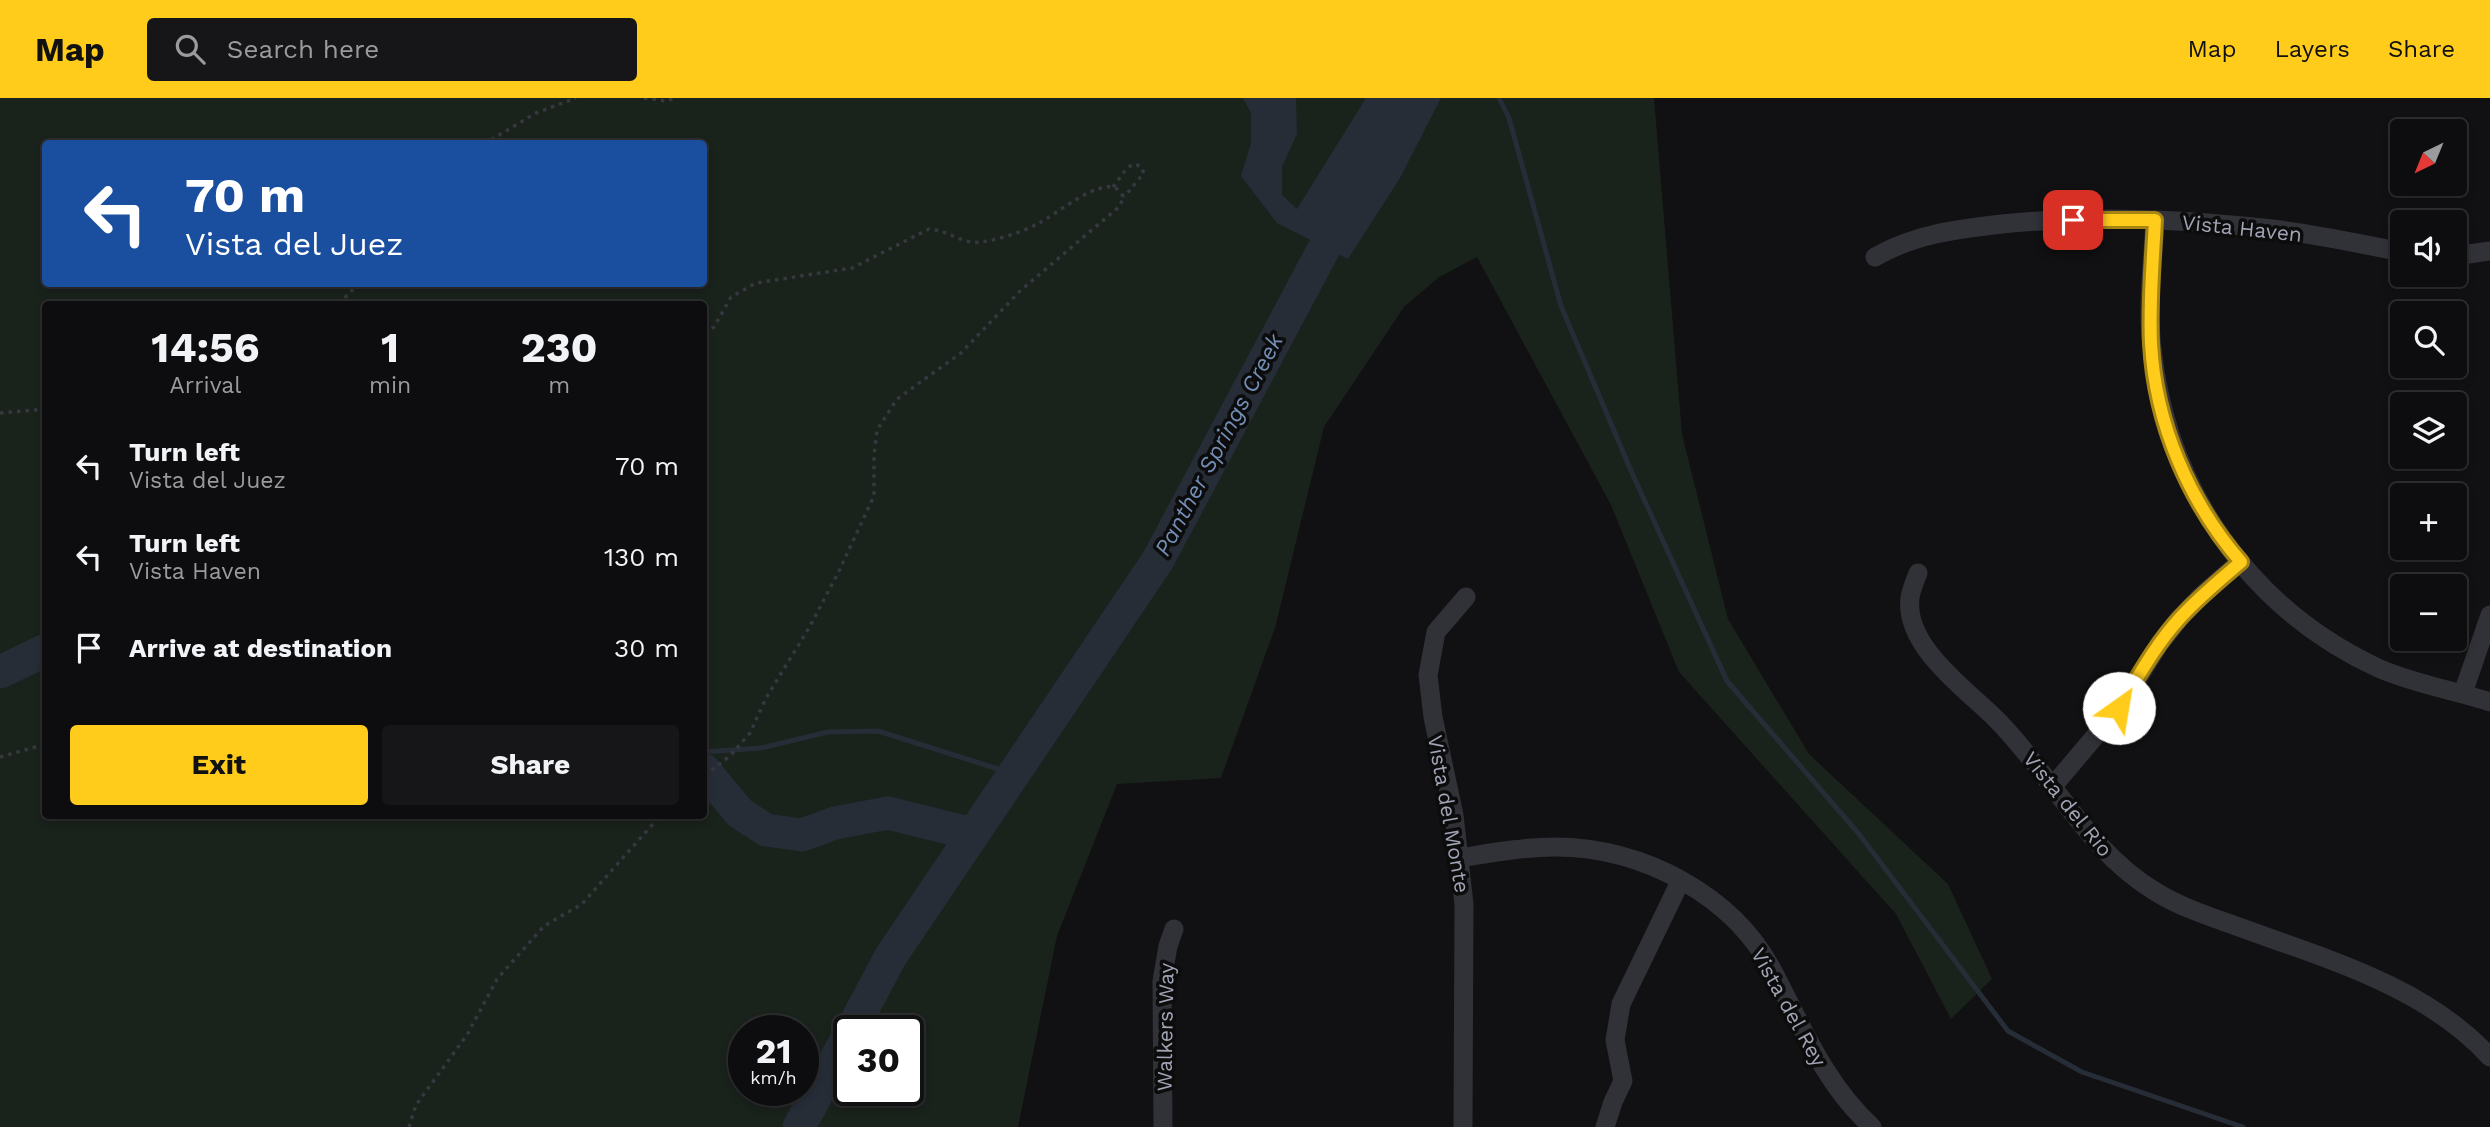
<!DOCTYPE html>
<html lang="en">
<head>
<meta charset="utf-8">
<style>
  body { margin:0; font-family:"Work Sans",sans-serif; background:#161517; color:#f1f3f6; height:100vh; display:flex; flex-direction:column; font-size:26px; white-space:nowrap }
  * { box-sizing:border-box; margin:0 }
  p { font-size:23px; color:#9a9b9e }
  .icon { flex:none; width:38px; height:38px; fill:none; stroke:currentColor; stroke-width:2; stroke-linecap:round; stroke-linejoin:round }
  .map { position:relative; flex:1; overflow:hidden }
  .panel { position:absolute; left:42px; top:203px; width:665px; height:518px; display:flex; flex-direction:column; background:#0d0c0e; border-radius:7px; box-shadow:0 4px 10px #0003,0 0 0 2px #2d2c2e }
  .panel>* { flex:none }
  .guide { position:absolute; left:42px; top:42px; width:665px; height:147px; border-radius:7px; box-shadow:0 4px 10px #0003,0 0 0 2px #2d2c2e; background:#1a4fa0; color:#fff; overflow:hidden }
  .needle { width:46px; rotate:223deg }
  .buttons { position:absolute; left:2390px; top:21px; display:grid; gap:14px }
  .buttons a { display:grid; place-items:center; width:77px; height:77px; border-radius:7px; background:#0d0c0e; box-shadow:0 4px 10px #0003,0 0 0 2px #2d2c2e; font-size:35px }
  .speed { position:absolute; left:728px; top:917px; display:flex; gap:14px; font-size:35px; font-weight:700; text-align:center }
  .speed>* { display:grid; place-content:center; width:91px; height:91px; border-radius:50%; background:#0d0c0e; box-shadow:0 4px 10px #0003,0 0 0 2px #2d2c2e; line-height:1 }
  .speed small { font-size:18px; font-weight:400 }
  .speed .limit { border:4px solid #111; border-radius:10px; background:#fff; color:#111 }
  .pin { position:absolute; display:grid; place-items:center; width:60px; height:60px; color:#fff; margin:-30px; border-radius:14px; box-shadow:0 4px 10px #0006 }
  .me { position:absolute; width:77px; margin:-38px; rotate:32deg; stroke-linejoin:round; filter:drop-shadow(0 0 5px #0008) }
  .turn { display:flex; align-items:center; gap:24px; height:147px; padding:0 28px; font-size:32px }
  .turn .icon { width:91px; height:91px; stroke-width:2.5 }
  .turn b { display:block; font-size:49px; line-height:60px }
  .eta { display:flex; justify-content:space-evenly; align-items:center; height:119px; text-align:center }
  .eta b { font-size:42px; font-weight:700; line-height:49px }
  .action { display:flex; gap:14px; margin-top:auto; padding:14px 28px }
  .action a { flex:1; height:80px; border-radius:7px; background:#ffcc1c; color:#111; font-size:28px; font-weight:700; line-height:80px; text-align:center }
  .action a+a { background:#161517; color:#f1f3f6 }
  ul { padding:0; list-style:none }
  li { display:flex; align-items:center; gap:21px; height:91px; padding:0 28px }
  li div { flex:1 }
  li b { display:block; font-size:26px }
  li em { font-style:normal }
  header { display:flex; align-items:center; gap:42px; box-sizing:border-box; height:98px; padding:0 35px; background:#ffcc1c; color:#111 }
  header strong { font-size:33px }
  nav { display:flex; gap:38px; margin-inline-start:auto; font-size:24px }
  .search { width:490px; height:63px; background:#161517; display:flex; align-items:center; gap:18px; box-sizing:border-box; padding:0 24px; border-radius:7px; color:#9a9b9e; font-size:26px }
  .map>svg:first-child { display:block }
  .green { fill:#1a221c; fill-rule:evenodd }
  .water { fill:#262d37 }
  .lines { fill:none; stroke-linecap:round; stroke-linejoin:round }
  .stream { stroke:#262d37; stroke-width:5 }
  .river { stroke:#262d37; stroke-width:33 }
  .path { stroke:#37383f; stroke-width:3.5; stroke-dasharray:3.5 5; stroke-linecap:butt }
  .minor { stroke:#313138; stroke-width:19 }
  .route-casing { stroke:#a68512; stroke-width:18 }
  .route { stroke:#ffcc1c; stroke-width:12 }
  .labels { text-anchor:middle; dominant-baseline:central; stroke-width:7; stroke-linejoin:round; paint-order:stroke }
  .street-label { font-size:21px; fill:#a0a4b4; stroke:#0c0c0d }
  .water-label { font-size:23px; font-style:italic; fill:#738eb4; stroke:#0c0c0d }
</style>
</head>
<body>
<header>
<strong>Map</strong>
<div class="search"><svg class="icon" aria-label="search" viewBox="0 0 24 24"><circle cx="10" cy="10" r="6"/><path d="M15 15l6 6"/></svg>Search here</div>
<nav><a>Map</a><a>Layers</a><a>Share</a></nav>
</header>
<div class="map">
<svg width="2490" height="1029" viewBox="0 0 2490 1029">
  <rect width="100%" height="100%" fill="#111012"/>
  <path class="green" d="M0 0H1654L1682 336 1728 521 1809 656 1948 786 1992 881 1951 921 1896 816 1679 574 1611 407 1477 159 1439 179 1404 209 1324 329 1275 530 1221 680 1117 686 1057 838 1018 1029H0ZM46 46H704V186H46ZM46 206H704V718H46ZM744 933H803V992H744ZM849 933H908V992H849Z"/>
  <path class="water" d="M1243 0H1296L1297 36 1282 69V97L1297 111 1366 0H1441L1400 80 1348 161 1277 125 1241 78 1251 45V15Z"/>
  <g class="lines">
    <path class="stream" d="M1499 0 1509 20 1561 208 1632 375 1727 583 1859 736 2008 933 2082 974 2243 1029
      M704 654 761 650 828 634 878 633 1014 676"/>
    <path class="river" d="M0 574 46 552
      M704 672 740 715 766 732 802 737 835 725 888 715 973 736
      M851 933 891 858 1158 462 1345 111
      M799 1029 849 937"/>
    <path class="path" d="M644 0 667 3 674 0
      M484 46 536 15 576 0
      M1113 89 1127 70 1134 66 1140 68 1144 75 1124 99
      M339 206 358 186
      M704 234 714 229 731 199 756 185 852 170 929 131C948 132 963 147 982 144 1000 141 1023 134 1039 125 1054 118 1100 79 1117 91 1119 92 1122 97 1124 99L1119 109 1021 192 961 255 897 301 877 332 874 357V398L839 473 809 530 766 600 750 635 730 658 704 678
      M0 315 46 311
      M0 659 46 646
      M409 1029 416 1007 467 937 497 881 544 828 582 806 660 718"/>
    <path class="minor" d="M2155 122C2153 164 2147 208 2152 250 2167 391 2249 510 2378 570 2414 586 2453 592 2490 604
      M2455 158 2490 153
      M1875 159C1915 136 1957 131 2002 126 2091 117 2183 121 2272 131 2316 136 2360 146 2403 154
      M1918 475C1915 483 1911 492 1910 500 1904 548 1966 591 1996 621 2052 677 2087 753 2156 794 2182 810 2211 819 2239 829 2326 861 2425 888 2490 959
      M2463 595 2490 517
      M2053 688 2119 610 2160 545 2179 521 2200 499 2240 464
      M1459 760C1491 755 1523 749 1555 749 1642 749 1735 797 1775 877 1803 931 1826 987 1872 1029
      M1163 1029 1162 883 1168 848 1174 831
      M1463 1029 1464 806 1454 717 1433 619 1428 577 1436 534 1466 499
      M1605 1029 1613 1004 1623 983 1615 942 1621 906 1681 782"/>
  </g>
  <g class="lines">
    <defs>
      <path id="route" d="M2073 122H2155C2153 163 2149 204 2151 245 2155 325 2189 404 2241 464 2220 482 2199 499 2180 520 2156 546 2138 579 2119 610"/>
    </defs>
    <use href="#route" class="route-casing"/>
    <use href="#route" class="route"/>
  </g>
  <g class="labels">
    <g class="street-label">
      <text transform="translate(2242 130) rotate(6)">Vista Haven</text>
      <text transform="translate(2068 706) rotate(51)">Vista del Rio</text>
      <text transform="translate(1449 716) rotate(80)">Vista del Monte</text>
      <text transform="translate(1789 909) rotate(61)">Vista del Rey</text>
      <text transform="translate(1165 929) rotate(-89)">Walkers Way</text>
    </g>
    <g class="water-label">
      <text transform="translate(1219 347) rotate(-62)">Panther Springs Creek</text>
    </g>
  </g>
</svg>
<div class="buttons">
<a><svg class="needle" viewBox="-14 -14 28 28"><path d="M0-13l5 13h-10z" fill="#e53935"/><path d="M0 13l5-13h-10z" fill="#9a9b9e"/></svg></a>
<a><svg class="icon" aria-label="sound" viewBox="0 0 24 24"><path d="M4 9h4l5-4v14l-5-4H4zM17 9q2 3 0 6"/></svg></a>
<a><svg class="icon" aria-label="search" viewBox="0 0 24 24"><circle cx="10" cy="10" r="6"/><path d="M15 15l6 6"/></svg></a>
<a><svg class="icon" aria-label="layers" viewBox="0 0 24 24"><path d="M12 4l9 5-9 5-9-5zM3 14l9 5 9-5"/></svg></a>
<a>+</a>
<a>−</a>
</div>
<div class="speed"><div>21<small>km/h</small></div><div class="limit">30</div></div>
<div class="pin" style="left:2073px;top:122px;background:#d93025"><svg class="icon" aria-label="arrive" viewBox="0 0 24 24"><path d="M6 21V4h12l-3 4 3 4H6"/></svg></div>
<svg class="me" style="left:2119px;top:610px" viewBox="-20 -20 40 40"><circle r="19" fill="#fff"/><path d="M0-13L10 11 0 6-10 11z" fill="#ffcc1c"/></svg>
<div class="guide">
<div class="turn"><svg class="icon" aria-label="left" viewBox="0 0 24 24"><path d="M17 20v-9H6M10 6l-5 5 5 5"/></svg><div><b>70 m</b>Vista del Juez</div></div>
</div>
<section class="panel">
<div class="eta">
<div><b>14:56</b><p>Arrival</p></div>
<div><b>1</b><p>min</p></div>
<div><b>230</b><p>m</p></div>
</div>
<ul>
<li><svg class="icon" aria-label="left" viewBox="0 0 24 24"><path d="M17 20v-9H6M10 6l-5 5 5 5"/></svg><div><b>Turn left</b><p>Vista del Juez</p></div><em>70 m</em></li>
<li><svg class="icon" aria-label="left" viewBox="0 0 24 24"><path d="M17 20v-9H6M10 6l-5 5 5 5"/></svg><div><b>Turn left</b><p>Vista Haven</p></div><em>130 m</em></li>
<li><svg class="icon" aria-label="arrive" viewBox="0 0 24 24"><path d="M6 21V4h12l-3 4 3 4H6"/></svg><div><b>Arrive at destination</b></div><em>30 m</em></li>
</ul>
<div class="action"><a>Exit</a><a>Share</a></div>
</section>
</div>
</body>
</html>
